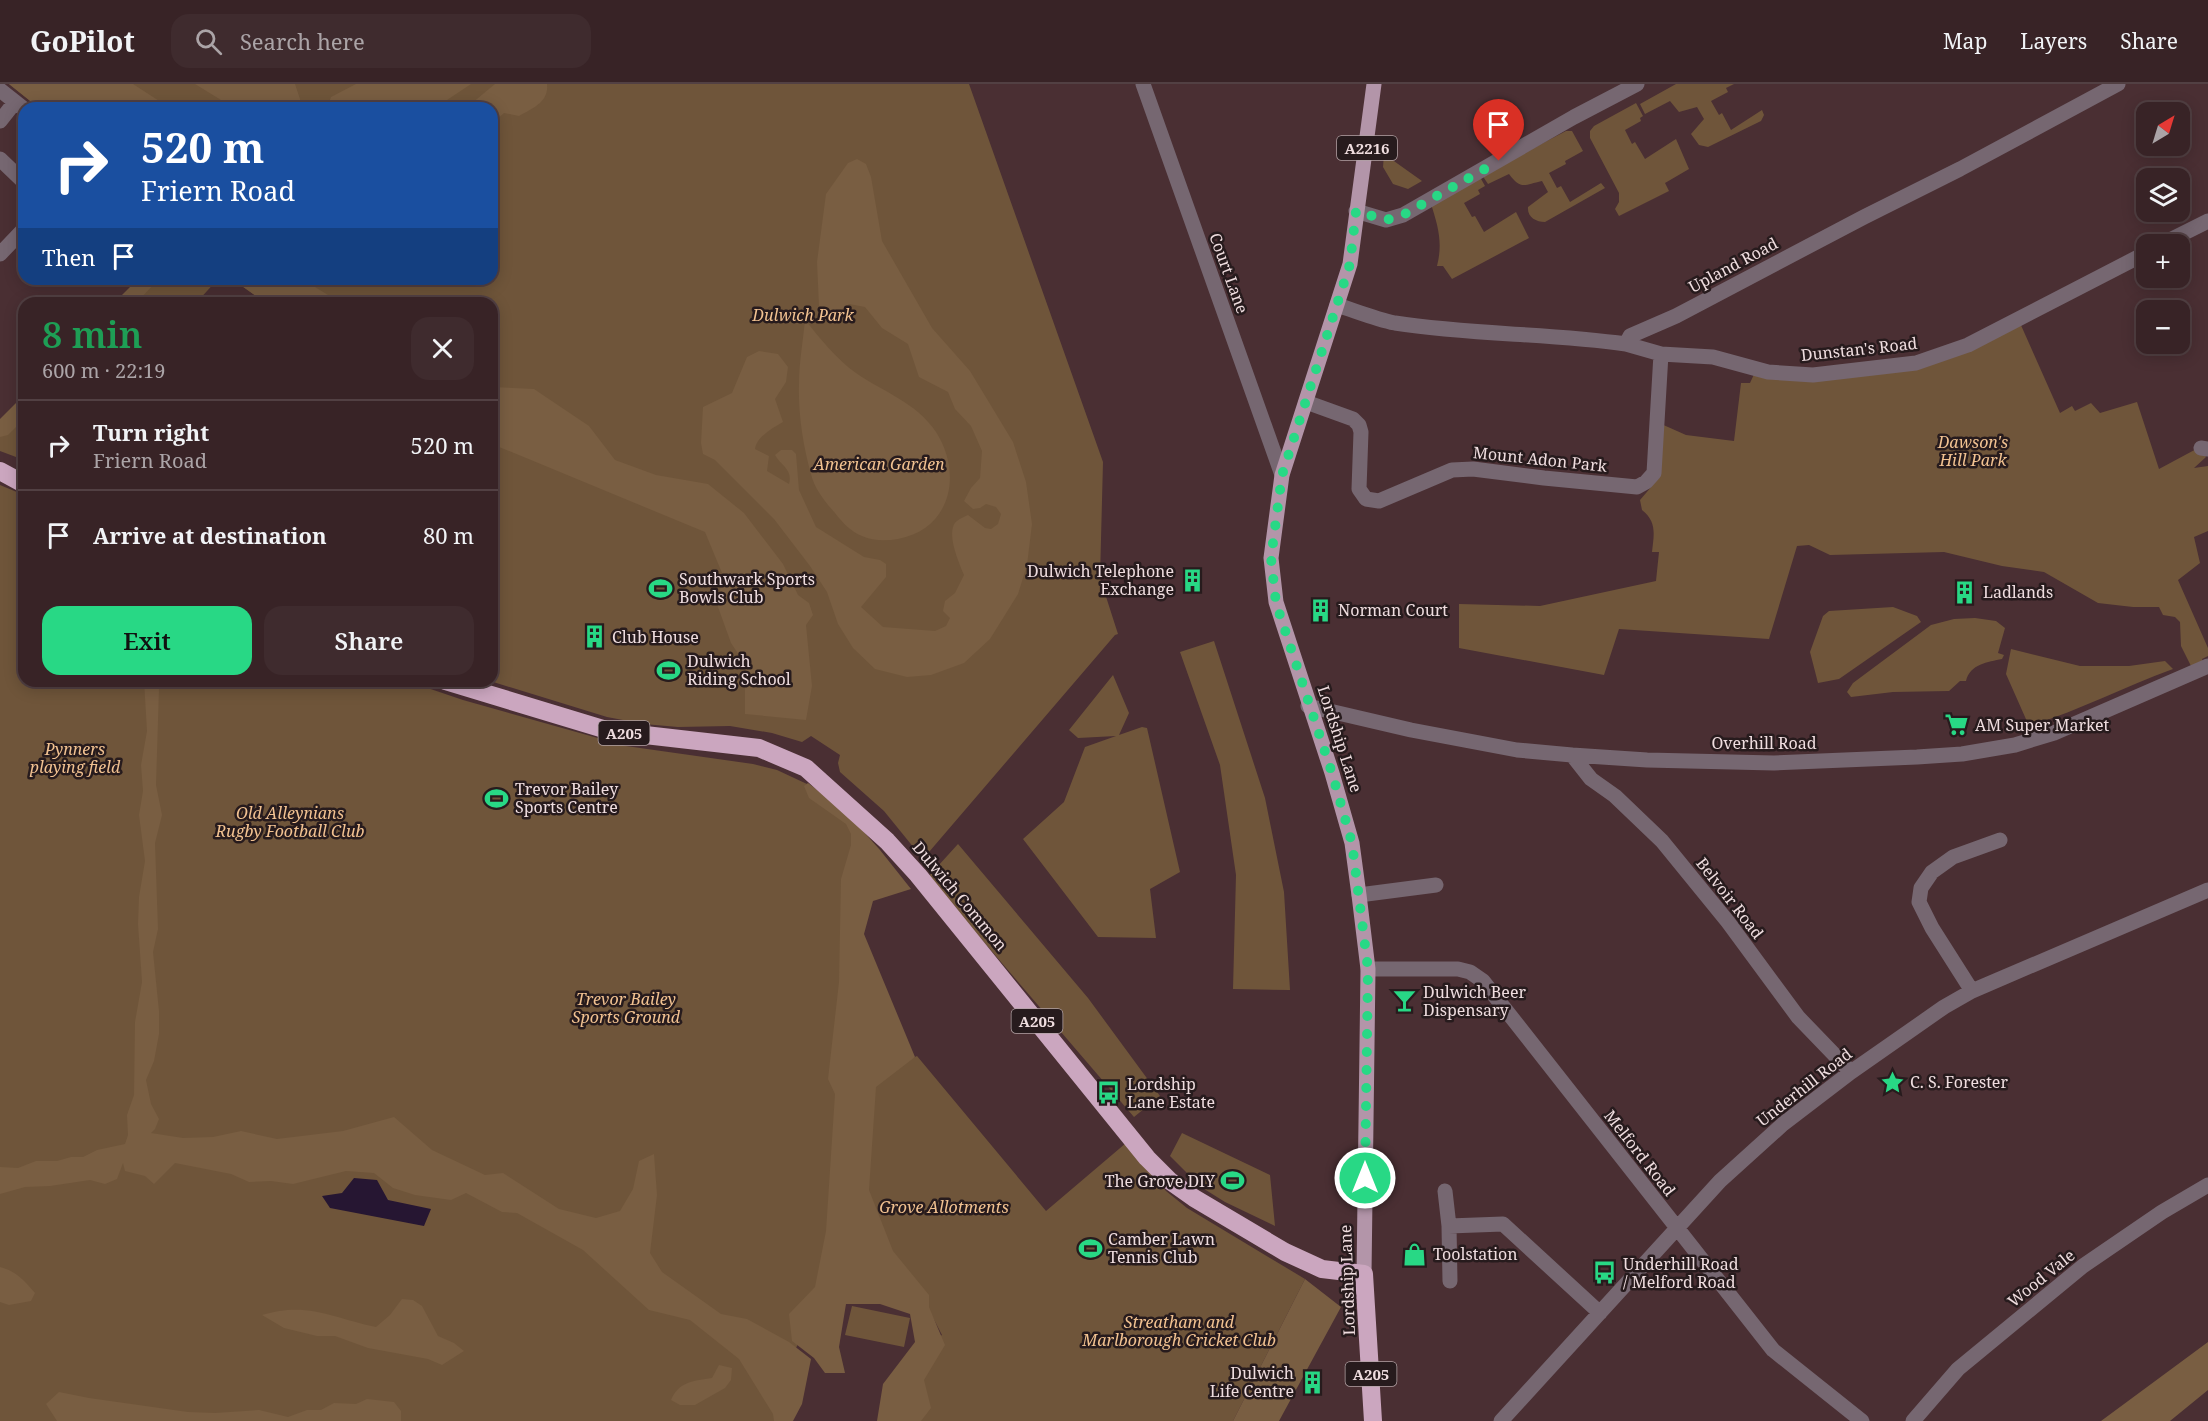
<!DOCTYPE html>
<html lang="en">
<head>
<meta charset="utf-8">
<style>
  body { margin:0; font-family:"Noto Serif",serif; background:#3f2b2e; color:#f1f3f6; height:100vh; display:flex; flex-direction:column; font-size:22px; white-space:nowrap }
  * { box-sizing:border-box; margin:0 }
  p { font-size:20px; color:#aba4a7 }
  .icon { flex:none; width:33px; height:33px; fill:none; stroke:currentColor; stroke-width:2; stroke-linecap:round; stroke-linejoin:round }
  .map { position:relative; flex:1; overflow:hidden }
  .panel { position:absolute; left:18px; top:213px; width:480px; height:390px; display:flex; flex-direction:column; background:#382326; border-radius:18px; box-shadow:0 3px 15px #0003,0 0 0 2px #524043 }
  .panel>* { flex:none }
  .hud { position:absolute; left:18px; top:18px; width:480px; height:183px; border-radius:18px; box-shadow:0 3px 15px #0003,0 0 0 2px #524043; background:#1a4fa0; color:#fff; overflow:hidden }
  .needle { width:39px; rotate:38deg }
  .fabs { position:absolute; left:2136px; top:18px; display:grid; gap:12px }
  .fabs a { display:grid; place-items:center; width:54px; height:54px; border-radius:12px; background:#382326; box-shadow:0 3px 15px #0003,0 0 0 2px #524043; font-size:30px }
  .pin { position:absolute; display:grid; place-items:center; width:51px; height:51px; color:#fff; margin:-62px -26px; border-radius:50% 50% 50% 0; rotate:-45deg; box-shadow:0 0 6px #0007 }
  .pin .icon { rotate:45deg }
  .me { position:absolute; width:66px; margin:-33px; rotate:0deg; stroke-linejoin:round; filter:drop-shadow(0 0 4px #0008) }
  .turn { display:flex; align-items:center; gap:21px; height:126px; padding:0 24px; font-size:27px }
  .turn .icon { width:78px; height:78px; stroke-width:2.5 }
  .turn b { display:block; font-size:42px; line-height:51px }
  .then { display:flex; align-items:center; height:57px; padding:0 24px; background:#0003; gap:12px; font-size:22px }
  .round { display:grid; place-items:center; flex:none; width:63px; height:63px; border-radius:18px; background:#3f2b2e }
  .overview { display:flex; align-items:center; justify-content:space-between; height:102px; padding:0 24px }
  h1 { font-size:36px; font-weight:600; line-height:45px; color:#1e9e55 }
  .cta { display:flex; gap:12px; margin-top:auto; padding:12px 24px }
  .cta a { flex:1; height:69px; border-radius:18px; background:#28d885; color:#111; font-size:24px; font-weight:600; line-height:69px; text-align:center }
  .cta a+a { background:#3f2b2e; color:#f1f3f6 }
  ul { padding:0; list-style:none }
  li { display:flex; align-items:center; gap:18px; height:90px; padding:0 24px; border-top:2px solid #524043 }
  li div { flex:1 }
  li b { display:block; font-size:22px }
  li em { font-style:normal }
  header { display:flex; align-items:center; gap:36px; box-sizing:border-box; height:84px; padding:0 30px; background:#382326; border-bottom:2px solid #524043 }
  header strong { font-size:28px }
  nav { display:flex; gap:33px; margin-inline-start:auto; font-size:21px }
  .search { width:420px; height:54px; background:#3f2b2e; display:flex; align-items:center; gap:15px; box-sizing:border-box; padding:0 21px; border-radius:18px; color:#aba4a7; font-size:22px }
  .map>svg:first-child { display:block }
  .green { fill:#6f553a }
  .forest { fill:#795e42 }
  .water { fill:#261632 }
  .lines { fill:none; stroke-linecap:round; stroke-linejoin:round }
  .minor { stroke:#766771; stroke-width:15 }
  .major { stroke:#b395a9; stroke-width:15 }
  .highway { stroke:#cba6bf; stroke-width:18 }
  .route { stroke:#28d885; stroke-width:10; stroke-dasharray:0 18 }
  .labels { text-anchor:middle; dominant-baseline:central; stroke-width:5; stroke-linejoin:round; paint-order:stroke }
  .shield { fill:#271b1d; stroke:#b3a3a5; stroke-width:1.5 }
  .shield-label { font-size:15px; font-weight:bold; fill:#efdddf }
  .street-label { font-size:16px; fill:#efdddf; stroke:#271b1d }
  .park-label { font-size:16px; font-style:italic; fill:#f2c291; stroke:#271b1d }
  .poi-label { font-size:16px; fill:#efdddf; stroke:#271b1d; text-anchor:start }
</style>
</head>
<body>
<header>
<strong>GoPilot</strong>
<div class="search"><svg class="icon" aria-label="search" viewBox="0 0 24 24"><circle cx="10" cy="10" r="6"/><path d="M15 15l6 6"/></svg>Search here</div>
<nav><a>Map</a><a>Layers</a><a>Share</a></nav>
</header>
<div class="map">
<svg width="2208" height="1337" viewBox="0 0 2208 1337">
  <rect width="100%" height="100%" fill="#4a2f33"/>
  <path class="green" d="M9 0H969L1103 378 1100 494 1118 550 1115 551 923 775 884 727 840 688 838 679 840 671 811 652 802 658 772 649 730 642 678 643 644 640 607 633 490 597H492V219H266L232 195H492V24H39Z
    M1676 0H1734L1726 4 1728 8 1711 17 1719 31 1722 29 1731 46 1762 26 1764 31 1761 37 1708 63 1699 61 1691 50 1704 35 1697 23 1679 28 1670 17 1645 30 1640 20Z
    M1636 19 1643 32 1640 34 1641 37 1625 46 1632 60 1635 58 1645 75 1676 55 1689 85 1665 99 1669 107 1619 132 1615 125 1619 118V109L1590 54V47L1594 42Z
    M1566 47H1572L1583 67 1565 77 1566 80 1549 89 1557 104 1561 102 1570 118 1601 99 1605 104 1545 138C1536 138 1527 133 1528 123L1548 108 1542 97C1524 101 1521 106 1509 90L1488 100 1482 91Z
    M1384 70 1422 97 1408 105 1393 100 1383 83Z
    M1480 93 1485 102 1478 106 1480 110 1464 119 1472 133 1475 132 1484 148 1516 128 1529 154 1452 195 1443 182H1437C1443 159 1438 142 1431 120Z
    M145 195H218L196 219H122Z
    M2020 239 2060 329 2072 322 2075 327 2091 319 2100 329 2137 318 2159 385 2200 363 2206 373 2194 384 2208 382V447L2194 453 2200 479 2178 496 2208 564V572L2202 575 2203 578 2191 582 2181 562 2180 538 2175 533 2163 531 2159 523H2133L2098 519 2044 488 2002 482 1944 468 1830 471 1809 461 1797 462 1769 555 1619 545 1604 591 1459 564V520L1540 522 1656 497 1659 468H1652C1654 450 1657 438 1642 426L1640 416 1652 402 1659 339 1686 351 1734 357 1741 299H1750L1756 286 1813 287 1912 275Z
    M24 321V376L0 367V346Z
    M0 401 24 411V597H407L463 616 626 662 753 680 777 686 807 700 859 744 845 1113 803 1250 793 1270 784 1337H0Z
    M1893 523 1917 532 1921 538 1839 595 1818 599 1810 568 1823 532 1829 527Z
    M1975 534 1996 537 2005 544 1998 569 2004 571 2002 575C1988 578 1970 580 1966 597H1960L1949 607 1893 608 1851 613 1847 608 1853 599 1931 541 1954 535Z
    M1214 557 1265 714 1284 808 1290 906 1233 905 1236 791 1220 681 1180 568Z
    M2011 565 2080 582H2129L2165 577 2173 585C2124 603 2078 627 2029 642L2006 590Z
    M1113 591 1129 629 1119 651 1142 643 1147 644 1180 788 1150 805 1156 854 1098 853 1023 755 1064 718 1085 663 1116 652 1078 654 1069 646Z
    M958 760 1088 914 1160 1012 1134 1033 928 793Z
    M917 972 1046 1127 1126 1059 1166 1107 1187 1124 1305 1195 1233 1337H889L930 1258 942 1251 927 1222 870 1194 868 1101V995Z
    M1182 1049 1270 1091 1275 1142 1225 1118 1201 1103 1170 1072Z
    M852 1222 910 1234 904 1263 845 1251Z"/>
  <path class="forest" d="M9 0H133L170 24H39Z
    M195 0H295L303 24H234Z
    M356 0H471L435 24H327L331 13Z
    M495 0H547C549 18 533 24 519 32L504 29 495 37 497 63 492 73V24H466Z
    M857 75 866 80 871 93 882 157 932 244 970 287 1013 358 1026 398 1032 440 1027 481 1018 510 990 555 964 579 931 591 907 593 875 585 853 564 838 540 827 508 810 482 774 435 715 376 703 370 701 359 703 323 732 309 747 273 759 267 778 270 788 283 786 298 775 315 783 338C773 344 757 352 755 365L769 372 767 387 789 400C793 385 781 382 775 371L781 366H792L796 370 799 406 816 443 864 473 880 476 886 480V493L861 523 883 543 935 547 946 542 950 534 943 527 945 517 955 509 964 491C959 479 949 456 953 443 955 436 962 434 968 431L985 444 991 445 998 440 1001 430 996 423 986 420 980 424 973 425 964 417 971 404 980 394 982 367 971 342 955 325 948 308 919 293 908 260 882 244 865 223 849 220 835 231 819 222 817 178 826 110 848 79Z
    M138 195H159L136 219H114Z
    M232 195H320L315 203 341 219H266Z
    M805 236C820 254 836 275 856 289 883 308 916 318 936 348 963 390 951 445 898 455 886 457 873 457 862 452 851 448 842 438 835 429 825 418 814 404 811 390 803 362 798 329 799 300 799 279 803 257 805 236Z
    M492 303 534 305 589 342 615 376 656 391 708 400 744 429 783 480 798 511 809 519 813 531 806 541 812 602 806 636 745 630V580L731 559 718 523 722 489 705 448 492 360Z
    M24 311V335L8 351 0 353V335Z
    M144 597H239L170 599 159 605 156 701 162 731 155 759 158 845 153 868 159 927V950L154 977 146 996 151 1020 159 1035 155 1045 151 1049 183 1054 213 1053 241 1047 277 1055 343 1047 394 1033 432 1066 485 1091 503 1089 559 1125 596 1134 620 1127 633 1105 639 1077 654 1070 657 1111 650 1169 662 1188 721 1230 747 1235 789 1258 811 1275 802 1320 793 1337H774L773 1330 739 1275 690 1236 649 1226 583 1166 517 1129 502 1128 466 1109 451 1116 415 1111 393 1104 374 1089 346 1087 293 1100 271 1097 249 1098 231 1090 175 1079 154 1100 145 1092 125 1087 123 1079 117 1095 105 1100 90 1096 50 1102 25 1103 0 1110V1083L18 1084 36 1077H57L71 1073H83L97 1066 125 1060 128 1051 127 1031 134 1011 135 938 142 898 138 840 139 813 145 777 139 731 143 707 141 681 147 647Z
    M808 699 845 727 880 766 911 805 873 817 864 850 915 973 876 1003 869 1106 893 1167 929 1211V1223L945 1261 924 1296 931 1324 921 1337H877L883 1300 915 1258 910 1230 880 1220H846L839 1263 845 1289H825L814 1274 792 1257 789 1230 815 1203 826 1147 835 1010 828 995 839 898 841 795 851 761V750L846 740 809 714 804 702Z
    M0 1183C16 1187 24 1196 35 1209L31 1217 9 1221 0 1218Z
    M1305 1195 1341 1223 1279 1337H1233Z
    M402 1215 413 1216 422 1222 438 1252 454 1259 464 1267 442 1281 428 1275 368 1264 335 1252H317L284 1244 262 1231C307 1217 333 1234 376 1243L390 1231Z
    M2208 1258V1306L2170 1337H2101Z
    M719 1281 732 1284 731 1296 725 1304 695 1321H680L671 1316C679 1297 694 1297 712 1294Z
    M59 1308 89 1314 188 1328 215 1329 259 1326 288 1333 307 1326H321L334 1319 356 1320 367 1315 394 1318 401 1327V1337H57L46 1320Z"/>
  <path class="water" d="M354 1094 377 1096 388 1116 431 1125 424 1142 330 1124 322 1112 342 1109Z"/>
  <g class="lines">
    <path class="minor" d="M1143 0 1282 391
      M0 6 24 25
      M0 37 15 18
      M0 75 24 98
      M1356 127 1386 136 1403 131 1574 33 1637 0
      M2162 160 2208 137
      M0 170 24 145
      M1337 221C1356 227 1375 235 1395 239 1471 251 1549 249 1626 260L1630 252 1676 232 1864 133 1960 85 2118 0
      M1626 260 1661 270 1713 273 1768 288 1813 291 1916 279 1968 261 2146 169
      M1306 318 1353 335 1359 341 1361 348 1359 405 1366 415 1379 417 1452 386 1473 385 1544 394 1637 403 1646 398 1654 389 1661 270
      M2201 364 2208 365
      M1308 622 1411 646 1517 666 1572 671 1647 676 1774 679 1917 673 1962 670 2015 661 2054 649 2208 582
      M1572 671 1591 695 1615 712 1662 757 1728 838 1798 933 1851 988
      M1359 811 1436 801
      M1368 885H1458L1470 888 1483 897 1773 1266 1862 1337
      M1972 907 1932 844 1919 818 1921 804 1932 788 1953 773 2000 756
      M1445 1107 1449 1142 1450 1197
      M1449 1142 1503 1140 1600 1229
      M1501 1337 1720 1097 1783 1040 1851 988 1944 923 1972 907 2208 806
      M1913 1337 1958 1285 2083 1182 2162 1128 2208 1101"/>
    <path class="major" d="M1364 1190 1368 885 1359 811 1352 759 1332 689 1276 518 1271 474 1282 391 1350 180 1374 0"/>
    <path class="highway" d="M0 387 24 400
      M445 597 610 647 759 664 806 684 887 757 918 791 1147 1074 1170 1097 1194 1114 1285 1168 1322 1185 1364 1190 1373 1337"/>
  </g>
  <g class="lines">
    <path class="route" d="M1365 1094 1368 885 1352 759 1332 689 1276 519 1271 474 1282 391 1350 180 1356 127 1386 136 1403 131 1499 77"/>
  </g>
  <defs>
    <symbol id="building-bare" viewBox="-9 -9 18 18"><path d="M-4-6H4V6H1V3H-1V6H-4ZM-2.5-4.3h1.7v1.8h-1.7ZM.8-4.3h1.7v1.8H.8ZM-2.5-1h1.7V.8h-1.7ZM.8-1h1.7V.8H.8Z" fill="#28d885" stroke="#271b1d" stroke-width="2.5" paint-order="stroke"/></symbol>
    <symbol id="stadium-bare" viewBox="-9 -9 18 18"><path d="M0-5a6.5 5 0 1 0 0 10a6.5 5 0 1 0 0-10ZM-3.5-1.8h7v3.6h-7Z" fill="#28d885" stroke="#271b1d" stroke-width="2.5" paint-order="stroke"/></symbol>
    <symbol id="supermarket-bare" viewBox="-9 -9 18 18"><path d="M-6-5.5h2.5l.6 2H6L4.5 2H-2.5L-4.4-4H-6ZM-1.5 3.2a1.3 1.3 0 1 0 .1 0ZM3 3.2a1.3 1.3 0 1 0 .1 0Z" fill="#28d885" stroke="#271b1d" stroke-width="2.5" paint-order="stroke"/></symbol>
    <symbol id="bar-bare" viewBox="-9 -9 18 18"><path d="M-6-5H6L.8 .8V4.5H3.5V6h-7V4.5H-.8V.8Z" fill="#28d885" stroke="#271b1d" stroke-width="2.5" paint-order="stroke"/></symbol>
    <symbol id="sight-bare" viewBox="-9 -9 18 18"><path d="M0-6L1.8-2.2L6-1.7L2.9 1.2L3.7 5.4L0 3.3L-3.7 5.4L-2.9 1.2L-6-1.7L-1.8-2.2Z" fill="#28d885" stroke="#271b1d" stroke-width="2.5" paint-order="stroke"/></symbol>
    <symbol id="bus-bare" viewBox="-9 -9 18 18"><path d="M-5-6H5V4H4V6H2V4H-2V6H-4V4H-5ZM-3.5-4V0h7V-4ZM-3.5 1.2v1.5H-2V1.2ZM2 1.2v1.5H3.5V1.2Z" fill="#28d885" stroke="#271b1d" stroke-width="2.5" paint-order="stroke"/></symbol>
    <symbol id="shop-bare" viewBox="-9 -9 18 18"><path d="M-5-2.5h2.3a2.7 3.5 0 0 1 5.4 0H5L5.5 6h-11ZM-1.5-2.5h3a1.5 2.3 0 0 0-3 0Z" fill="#28d885" stroke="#271b1d" stroke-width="2.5" paint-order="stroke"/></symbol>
  </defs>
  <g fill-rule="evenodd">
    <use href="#building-bare" x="1176" y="480" width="33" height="33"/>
    <use href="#stadium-bare" x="644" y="488" width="33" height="33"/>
    <use href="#building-bare" x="1948" y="492" width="33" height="33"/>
    <use href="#building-bare" x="1304" y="510" width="33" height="33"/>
    <use href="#building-bare" x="578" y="536" width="33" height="33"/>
    <use href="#stadium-bare" x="652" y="570" width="33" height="33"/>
    <use href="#supermarket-bare" x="1940" y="624" width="33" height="33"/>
    <use href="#stadium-bare" x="480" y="698" width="33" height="33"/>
    <use href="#bar-bare" x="1388" y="900" width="33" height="33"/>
    <use href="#sight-bare" x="1876" y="982" width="33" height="33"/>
    <use href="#bus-bare" x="1092" y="992" width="33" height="33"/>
    <use href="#stadium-bare" x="1216" y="1080" width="33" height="33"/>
    <use href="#stadium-bare" x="1074" y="1148" width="33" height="33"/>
    <use href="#shop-bare" x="1398" y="1154" width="33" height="33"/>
    <use href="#bus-bare" x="1588" y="1172" width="33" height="33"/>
    <use href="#building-bare" x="1296" y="1282" width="33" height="33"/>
  </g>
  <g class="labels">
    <g class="shield">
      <rect x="1337" y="52" width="60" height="24" rx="4.5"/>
      <rect x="598.5" y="637" width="51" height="24" rx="4.5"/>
      <rect x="1011.5" y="925" width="51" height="24" rx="4.5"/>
      <rect x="1345.5" y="1278" width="51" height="24" rx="4.5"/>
    </g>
    <g class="shield-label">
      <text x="1367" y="64">A2216</text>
      <text x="624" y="649">A205</text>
      <text x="1037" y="937">A205</text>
      <text x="1371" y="1290">A205</text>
    </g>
    <g class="street-label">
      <text transform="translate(1733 181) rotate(-28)">Upland Road</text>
      <text transform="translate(1229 189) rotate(70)">Court Lane</text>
      <text transform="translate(1859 265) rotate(-6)">Dunstan's Road</text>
      <text transform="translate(1540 375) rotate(6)">Mount Adon Park</text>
      <text transform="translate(1340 655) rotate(72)">Lordship Lane</text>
      <text x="1764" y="659">Overhill Road</text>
      <text transform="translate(960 812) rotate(50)">Dulwich Common</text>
      <text transform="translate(1730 814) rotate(52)">Belvoir Road</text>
      <text transform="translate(1804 1003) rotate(-38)">Underhill Road</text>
      <text transform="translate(1640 1069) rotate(52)">Melford Road</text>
      <text transform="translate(2041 1194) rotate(-39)">Wood Vale</text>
      <text transform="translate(1347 1196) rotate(-92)">Lordship Lane</text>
    </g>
    <g class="park-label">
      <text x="803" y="231">Dulwich Park</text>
      <text x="1973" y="358">Dawson's<tspan x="1973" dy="18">Hill Park</tspan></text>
      <text x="879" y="380">American Garden</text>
      <text x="75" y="665">Pynners<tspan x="75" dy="18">playing field</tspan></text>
      <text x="290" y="729">Old Alleynians<tspan x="290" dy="18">Rugby Football Club</tspan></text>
      <text x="626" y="915">Trevor Bailey<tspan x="626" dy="18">Sports Ground</tspan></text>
      <text x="944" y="1123">Grove Allotments</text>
      <text x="1179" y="1238">Streatham and<tspan x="1179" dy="18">Marlborough Cricket Club</tspan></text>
    </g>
    <g class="poi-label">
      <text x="1174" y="487" text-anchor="end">Dulwich Telephone<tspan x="1174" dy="18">Exchange</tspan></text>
      <text x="679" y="495">Southwark Sports<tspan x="679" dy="18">Bowls Club</tspan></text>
      <text x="1983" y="508">Ladlands</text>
      <text x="1338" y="526">Norman Court</text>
      <text x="612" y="553">Club House</text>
      <text x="687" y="577">Dulwich<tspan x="687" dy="18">Riding School</tspan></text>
      <text x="1975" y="641">AM Super Market</text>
      <text x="515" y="705">Trevor Bailey<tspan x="515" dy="18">Sports Centre</tspan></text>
      <text x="1423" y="908">Dulwich Beer<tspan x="1423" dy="18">Dispensary</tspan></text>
      <text x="1910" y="998">C. S. Forester</text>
      <text x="1127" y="1000">Lordship<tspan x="1127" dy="18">Lane Estate</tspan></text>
      <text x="1215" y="1097" text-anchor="end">The Grove DIY</text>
      <text x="1108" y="1155">Camber Lawn<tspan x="1108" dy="18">Tennis Club</tspan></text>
      <text x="1433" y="1170">Toolstation</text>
      <text x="1623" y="1180">Underhill Road<tspan x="1623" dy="18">/ Melford Road</tspan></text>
      <text x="1294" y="1289" text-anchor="end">Dulwich<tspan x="1294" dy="18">Life Centre</tspan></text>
    </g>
  </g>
</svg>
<div class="fabs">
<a><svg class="needle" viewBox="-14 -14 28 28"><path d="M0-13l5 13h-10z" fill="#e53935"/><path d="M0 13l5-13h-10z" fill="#aba4a7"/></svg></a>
<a><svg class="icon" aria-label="layers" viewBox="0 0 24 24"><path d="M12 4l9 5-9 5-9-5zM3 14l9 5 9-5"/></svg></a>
<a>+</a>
<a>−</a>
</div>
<div class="pin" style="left:1499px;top:77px;background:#d93025"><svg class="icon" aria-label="arrive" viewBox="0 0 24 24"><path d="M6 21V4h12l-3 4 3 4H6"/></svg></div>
<svg class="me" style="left:1365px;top:1094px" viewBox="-20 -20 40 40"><circle r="17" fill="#28d885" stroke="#fff" stroke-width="3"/><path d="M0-11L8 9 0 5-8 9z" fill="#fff"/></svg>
<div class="hud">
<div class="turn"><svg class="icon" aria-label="right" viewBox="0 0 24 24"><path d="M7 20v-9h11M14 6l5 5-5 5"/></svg><div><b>520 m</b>Friern Road</div></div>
<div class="then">Then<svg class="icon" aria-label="arrive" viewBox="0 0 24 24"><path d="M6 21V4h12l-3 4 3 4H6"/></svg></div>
</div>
<section class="panel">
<div class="overview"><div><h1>8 min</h1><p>600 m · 22:19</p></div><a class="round"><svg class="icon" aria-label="close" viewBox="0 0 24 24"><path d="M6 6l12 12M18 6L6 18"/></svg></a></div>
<ul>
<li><svg class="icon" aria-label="right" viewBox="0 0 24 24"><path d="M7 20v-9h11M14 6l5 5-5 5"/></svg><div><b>Turn right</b><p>Friern Road</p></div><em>520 m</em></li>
<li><svg class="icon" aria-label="arrive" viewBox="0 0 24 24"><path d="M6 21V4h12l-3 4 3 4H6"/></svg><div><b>Arrive at destination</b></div><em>80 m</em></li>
</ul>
<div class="cta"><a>Exit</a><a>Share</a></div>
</section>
</div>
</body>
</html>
